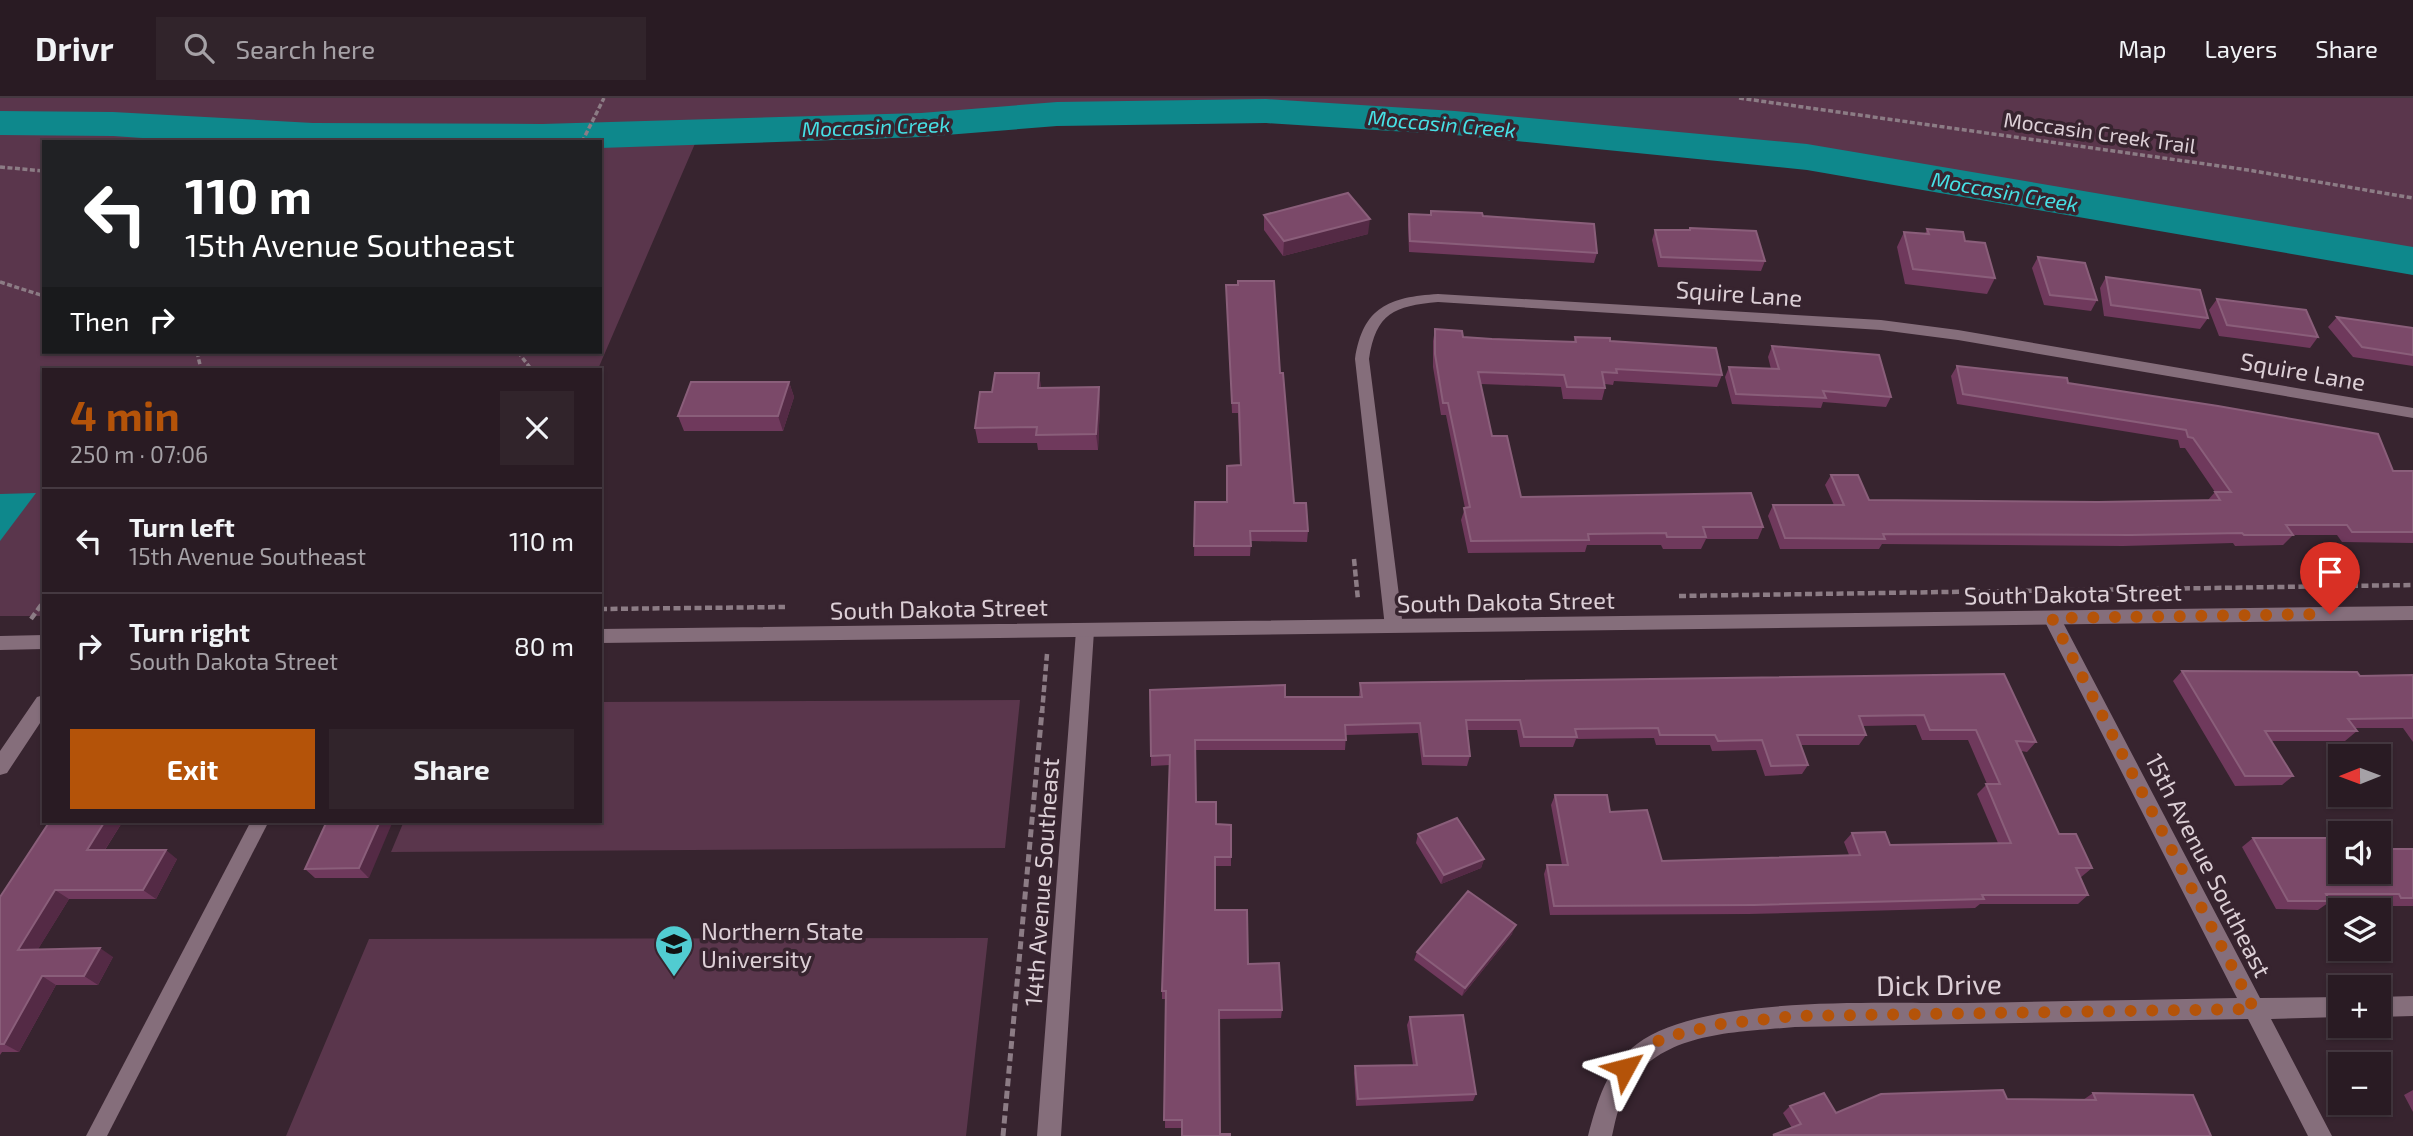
<!DOCTYPE html>
<html lang="en">
<head>
<meta charset="utf-8">
<style>
  body { margin:0; font-family:"Exo 2",sans-serif; background:#31242b; color:#f1f3f6; height:100vh; display:flex; flex-direction:column; font-size:26px; white-space:nowrap }
  * { box-sizing:border-box; margin:0 }
  p { font-size:23px; color:#a5a1a6 }
  .icon { flex:none; width:38px; height:38px; fill:none; stroke:currentColor; stroke-width:2; stroke-linecap:round; stroke-linejoin:round }
  .map { position:relative; flex:1; overflow:hidden }
  .drawer { position:absolute; left:42px; top:270px; width:560px; height:455px; display:flex; flex-direction:column; background:#291b23; border-radius:0px; box-shadow:0 2px 5px #0004,0 0 0 2px #453941 }
  .drawer>* { flex:none }
  .hud { position:absolute; left:42px; top:42px; width:560px; height:214px; border-radius:0px; box-shadow:0 2px 5px #0004,0 0 0 2px #453941; background:#202124; color:#fff; overflow:hidden }
  .needle { width:46px; rotate:269deg }
  .buttons { position:absolute; left:2328px; top:646px; display:grid; gap:14px }
  .buttons a { display:grid; place-items:center; width:63px; height:63px; border-radius:0px; background:#291b23; box-shadow:0 2px 5px #0004,0 0 0 2px #453941; font-size:35px }
  .pin { position:absolute; display:grid; place-items:center; width:60px; height:60px; color:#fff; margin:-72px -30px; border-radius:50% 50% 50% 0; rotate:-45deg; box-shadow:0 0 7px #0007 }
  .pin .icon { rotate:45deg }
  .me { position:absolute; width:77px; margin:-38px; rotate:52deg; stroke-linejoin:round; filter:drop-shadow(0 0 5px #0008) }
  .turn { display:flex; align-items:center; gap:24px; height:147px; padding:0 28px; font-size:32px }
  .turn .icon { width:91px; height:91px; stroke-width:2.5 }
  .turn b { display:block; font-size:49px; line-height:60px }
  .then { display:flex; align-items:center; height:66px; padding:0 28px; background:#0003; gap:14px; font-size:26px }
  .round { display:grid; place-items:center; flex:none; width:74px; height:74px; border-radius:0px; background:#31242b }
  .head { display:flex; align-items:center; justify-content:space-between; height:119px; padding:0 28px }
  h1 { font-size:42px; font-weight:700; line-height:52px; color:#b45309 }
  .primary-button { display:flex; gap:14px; margin-top:auto; padding:14px 28px }
  .primary-button a { flex:1; height:80px; border-radius:0px; background:#b45309; color:#fff; font-size:28px; font-weight:700; line-height:80px; text-align:center }
  .primary-button a+a { background:#31242b; color:#f1f3f6 }
  ul { padding:0; list-style:none }
  li { display:flex; align-items:center; gap:21px; height:105px; padding:0 28px; border-top:2px solid #453941 }
  li div { flex:1 }
  li b { display:block; font-size:26px }
  li em { font-style:normal }
  header { display:flex; align-items:center; gap:42px; box-sizing:border-box; height:98px; padding:0 35px; background:#291b23; border-bottom:2px solid #453941 }
  header strong { font-size:33px }
  nav { display:flex; gap:38px; margin-inline-start:auto; font-size:24px }
  .search { width:490px; height:63px; background:#31242b; display:flex; align-items:center; gap:18px; box-sizing:border-box; padding:0 24px; border-radius:0px; color:#a5a1a6; font-size:26px }
  .map>svg:first-child { display:block }
  .green { fill:#5a364c; fill-rule:evenodd }
  .water { fill:#0e888c }
  .lines { fill:none; stroke-linecap:round; stroke-linejoin:round }
  .river { fill:#0e888c; fill-rule:evenodd }
  .path-far2 { stroke:#8c7c85; stroke-width:3.5; stroke-dasharray:5 2.5; stroke-linecap:butt }
  .path-far1 { stroke:#8c7c85; stroke-width:4.5; stroke-dasharray:7 3.5; stroke-linecap:butt }
  .path { stroke:#8c7c85; stroke-width:5; stroke-dasharray:8 4.5; stroke-linecap:butt }
  .service { fill:#856e7b; fill-rule:evenodd }
  .minor { fill:#856e7b; fill-rule:evenodd }
  .tertiary { fill:#856e7b; fill-rule:evenodd }
  .wall { fill:#6f395c }
  .shaded-wall { fill:#542a45 }
  .building { fill:#7b4969; stroke:#8a5e7a; stroke-width:2 }
  .route { stroke:#b45309; stroke-width:12; stroke-dasharray:0 21.6 }
  .labels { text-anchor:middle; dominant-baseline:central; stroke-width:7; stroke-linejoin:round; paint-order:stroke }
  .far-water-label { font-size:21px; font-style:italic; fill:#47e0e5; stroke:#37242f }
  .far-street-label { font-size:21px; fill:#dccfd6; stroke:#37242f }
  .street-label { font-size:24px; fill:#dccfd6; stroke:#37242f }
  .poi-label { font-size:24px; fill:#dccfd6; stroke:#37242f; text-anchor:start }
  .near-street-label { font-size:28px; fill:#dccfd6; stroke:#37242f }
</style>
</head>
<body>
<header>
<strong>Drivr</strong>
<div class="search"><svg class="icon" aria-label="search" viewBox="0 0 24 24"><circle cx="10" cy="10" r="6"/><path d="M15 15l6 6"/></svg>Search here</div>
<nav><a>Map</a><a>Layers</a><a>Share</a></nav>
</header>
<div class="map">
<svg width="2413" height="1038" viewBox="0 0 2413 1038">
  <rect width="100%" height="100%" fill="#37242f"/>
  <path class="green" d="M0 0H2413V163L1807 59 1455 25 1266 13H1160L1057 16 921 27 700 34 598 271H44V518H0ZM44 44H600V254H44Z
    M1020 602 1005 750 391 754 404 723H600V604Z
    M988 840 966 1038H286L369 841Z"/>
  <path class="water" d="M36 395 0 443V396Z"/>
  <g class="lines">
    <path class="river" d="M1266 1 1455 13 1807 46 2413 149V177L1807 72 1455 37 1266 25 1057 28 921 39 600 50V44H200L113 38 0 37V13L113 14 313 25 542 26 921 15 1057 4Z"/>
    <path class="path-far2" d="M1739 0 2248 72 2413 100
      M582 44 604 0
      M0 69 44 73
      M0 184 44 198
      M197 254 201 271
      M518 254 531 271"/>
    <path class="path-far1" d="M1354 461 1358 502
      M1679 498 2413 487
      M600 511 785 509
      M31 521 44 503
      M1042 615 1047 556"/>
    <path class="path" d="M1003 1038 1042 613"/>
    <path class="service" d="M251 723H269L107 1038H86Z"/>
    <path class="minor" d="M1438 196 1881 222 1958 232 2413 310V320L1958 242 1881 232 1438 204C1394 208 1376 215 1369 261L1403 529 1400 534H1388L1385 529 1355 261C1363 209 1389 199 1438 196Z
      M2052 513 2058 515 2260 900 2340 899V919L2271 921 2332 1038H2308L2248 921 1795 929C1741 934 1666 933 1632 983 1620 1000 1616 1019 1612 1038H1588C1597 1004 1607 968 1637 946 1703 896 1882 906 1966 905 2056 903 2147 902 2237 900L2043 520 2046 515Z
      M1085 526 1091 528 1094 533 1061 1038H1037L1076 533 1079 528Z
      M2413 898V918L2378 919V899Z"/>
    <path class="tertiary" d="M2413 508V522L600 545V531Z
      M44 537V551L0 552V538Z
      M44 597V619L7 675 0 677V653L37 599Z"/>
  </g>
  <path class="wall" d="M1431 113 1483 118 1597 155 1594 165 1409 154 1408 127 1409 116 1430 117Z
    M1264 117 1368 136 1283 158 1264 132Z
    M1690 130 1765 163 1761 173 1658 169 1652 142 1655 132H1689Z
    M1927 131 1965 143 1995 180 1987 196 1905 186 1897 149 1904 134 1925 136Z
    M2038 159 2097 202 2091 213 2044 207 2032 170Z
    M2106 179 2208 220 2200 231 2104 218 2100 190Z
    M1226 187 1280 275 1294 405 1308 433 1307 444 1251 443 1250 458H1194L1195 404H1227L1240 367 1238 315H1232Z
    M2217 201 2318 239 2310 250 2219 238 2209 212Z
    M2337 219 2413 230V268L2353 259 2328 229Z
    M1435 231 1463 239 1574 244 1575 239 1610 243 1722 277 1717 289 1614 283 1613 287 1605 286V290L1602 302 1563 301 1561 289 1481 286 1492 338 1521 399 1763 429 1758 441H1706L1701 451H1663L1661 447H1587L1585 454 1468 455 1461 422 1465 410 1446 317H1441L1433 269V243Z
    M1772 248 1891 299 1886 309 1823 304 1821 310 1732 306 1725 279 1729 269 1771 271 1768 259Z
    M1957 268 2068 285 2393 373H2413V445L2342 444 2337 437H2293L2283 447 2235 448 2233 445 2123 448 1882 446 1879 451H1780L1768 418 1773 407H1834L1825 387 1831 377 1869 402 2098 404 2208 402 2215 394 2185 350H2180L2178 342 1957 306 1951 278Z
    M1039 275 1041 290 1099 289 1100 304 1098 352H1038L1037 345H978L975 330 992 294Z
    M789 284 794 299 783 333H684L678 318Z
    M2182 573 2360 578 2413 577V644L2403 630H2355L2357 633 2345 643H2271L2293 678 2282 687 2235 688 2173 583Z
    M2004 576 2036 644 2027 654 2021 653 2059 736 2092 770 2080 780 2088 797 2078 806H1980L1975 810 1748 816 1550 817 1544 776 1547 767H1562L1551 707 1555 697 1610 714 1662 763 1849 757 1844 744 1852 735 1890 747 1998 745 1977 696 1987 686 1968 642H1922L1916 627 1862 628 1866 637 1859 647H1801L1808 667 1802 676 1765 678 1756 652 1712 653 1710 647H1656L1654 640 1576 641 1573 649H1520L1517 632H1467L1470 658 1467 668 1422 667 1418 635 1346 637 1345 652H1195L1196 704 1216 726 1231 727V768H1215V812L1248 866 1282 912 1281 920 1219 921 1220 1036 1230 1038 1182 1030H1165L1166 901H1162V893L1170 667 1151 668V658L1285 599H1359L1360 585Z
    M123 723 105 752 177 761 156 801H69L38 851 113 859 98 887H56L19 954H2L0 957V799Z
    M327 723 369 780H315L305 771Z
    M1418 736 1484 761 1481 770 1441 786 1416 745Z
    M2253 740 2340 774 2413 751V808H2388L2386 804 2328 805 2318 812 2276 811 2242 749Z
    M1512 836 1462 898 1414 862 1417 854Z
    M1410 919 1476 996 1473 1003 1356 1008 1354 975 1355 968 1413 967 1407 927Z
    M2413 992V1014L2404 997Z
    M2093 995 2211 1038H1772L1792 1030 1783 1015 1790 1008 1836 1015 2007 1001 2083 1002Z"/>
  <path class="shaded-wall" d="M1370 121 1368 136 1283 158 1284 143Z
    M1039 275 1041 290H1038Z
    M789 284 794 299 783 333 778 318Z
    M1099 289 1100 304 1098 352 1096 336Z
    M105 723H123L99 761 87 752Z
    M380 723H393L369 780 359 770Z
    M166 752 177 761 156 801 143 792Z
    M1484 761 1481 770 1441 786 1444 777Z
    M55 792 69 801 32 861 18 852Z
    M1516 827 1512 836 1462 898 1465 890Z
    M100 850 113 859 98 887 84 878Z
    M42 878 56 887 19 954 4 946Z"/>
  <path class="building" d="M1348 95 1370 121 1284 143 1264 117Z
    M1431 113 1482 115 1483 118 1594 126 1597 155 1410 143 1409 116 1431 117Z
    M1690 130 1756 133 1765 163 1661 159 1655 132H1690Z
    M1927 131 1963 134 1965 143 1985 145 1995 180 1913 171 1904 134 1929 136Z
    M2038 159 2085 165 2097 202 2050 197Z
    M2106 179 2200 192 2208 220 2111 207Z
    M1238 183H1274L1280 275H1283L1294 405H1306L1308 433H1250L1251 448H1194L1195 404H1227V368L1241 367 1239 305H1232L1226 187H1238Z
    M2217 201 2306 212 2318 239 2227 227Z
    M2337 219 2413 230V257L2362 249Z
    M1435 231 1462 233 1463 239 1492 241 1576 244 1575 239 1610 240V243L1716 250 1722 277 1616 271 1617 275 1602 274 1605 290 1567 289 1564 277 1478 274 1492 338H1507L1521 399 1751 395 1763 429H1703L1706 439H1667L1666 435 1588 436 1589 442 1471 443 1464 410 1470 409 1448 305H1443L1435 256Z
    M1772 248 1879 257 1891 299 1823 293 1826 300 1736 296 1729 269 1779 271Z
    M1957 268 2067 280 2068 285 2218 308 2378 336 2393 373H2413V434H2352L2347 427H2286L2293 437H2244L2242 435 2131 437 1883 436 1885 441 1785 440 1773 407H1844L1831 377H1858L1869 402 2098 404 2220 402 2215 394H2231L2193 340 2188 339 2186 332 1963 296Z
    M995 275H1039L1038 290 1099 289 1096 336 1036 337 1037 329 975 330 980 294H992Z
    M691 284H789L778 318H678Z
    M2182 573 2357 574 2360 578 2413 577V620L2348 621 2357 633H2265L2293 678H2245Z
    M2004 576 2036 644 2016 643 2059 736H2076L2092 770H2076L2088 797H1982L1984 801 1754 807 1554 808 1547 767H1568L1555 697H1607L1610 714 1647 712 1662 763 1860 757 1852 735 1885 734 1890 747 2011 745 1986 686H2000L1976 632H1930L1924 617 1859 618 1866 637H1797L1808 667 1771 668 1762 642 1718 643 1715 637H1660L1658 630 1575 631 1577 639H1524L1520 622H1466L1470 658H1424L1420 625 1345 627 1346 642H1195L1196 704H1216V726L1231 727V759H1215V812H1247L1248 866 1279 865 1282 912H1219L1220 1036H1230V1038H1182V1022H1164L1166 893H1162L1170 657 1151 658 1150 592 1285 587V599H1362L1360 585Z
    M1457 720 1484 761 1444 777 1418 736Z
    M50 723H105L87 752H166L143 792H55L18 852 100 850 84 878H42L4 946H0V799Z
    M327 723H380L359 770 305 771Z
    M2253 740H2340V774H2378V751H2413V800H2401L2399 796H2326L2330 803H2288Z
    M1468 793 1516 827 1465 890 1417 854Z
    M1463 917 1476 996 1358 1001 1355 968 1417 967 1410 919Z
    M2003 992 2007 1001 2096 1002 2093 995 2193 997 2211 1038 1773 1037 1801 1026 1790 1008 1824 995 1836 1015 1881 996Z"/>
  <g class="lines">
    <path class="route" d="M1625 970 1662 940 1721 926 1795 918 2254 911 2052 520 2330 516"/>
  </g>
  <defs>
    <symbol id="university-pin" viewBox="-11 -11 22 30"><path d="M0 17L-7.5 6A9.5 9.5 0 1 1 7.5 6Z" fill="#51ccd1" stroke="#37242f"/><path d="M0-5L7-2L0 1L-7-2ZM-4 1L0 2.5L4 1V4Q0 6-4 4Z" fill="#111"/></symbol>
  </defs>
  <g fill-rule="evenodd">
    <use href="#university-pin" x="652" y="824" width="44" height="60"/>
  </g>
  <g class="labels">
    <g class="far-water-label">
      <text transform="translate(1442 25) rotate(5)">Moccasin Creek</text>
      <text transform="translate(876 28) rotate(-2)">Moccasin Creek</text>
      <text transform="translate(2005 93) rotate(10)">Moccasin Creek</text>
    </g>
    <g class="far-street-label">
      <text transform="translate(2100 34) rotate(8)">Moccasin Creek Trail</text>
    </g>
    <g class="street-label">
      <text transform="translate(1739 195) rotate(4)">Squire Lane</text>
      <text transform="translate(2303 273) rotate(10)">Squire Lane</text>
      <text transform="translate(2073 495) rotate(-1)">South Dakota Street</text>
      <text transform="translate(1506 503) rotate(-1)">South Dakota Street</text>
      <text transform="translate(939 510) rotate(-1)">South Dakota Street</text>
      <text transform="translate(2209 767) rotate(63)">15th Avenue Southeast</text>
      <text transform="translate(1041 784) rotate(-86)">14th Avenue Southeast</text>
    </g>
    <g class="poi-label">
      <text x="701" y="832">Northern State<tspan x="701" dy="28">University</tspan></text>
    </g>
    <g class="near-street-label">
      <text transform="translate(1939 886) rotate(-1)">Dick Drive</text>
    </g>
  </g>
</svg>
<div class="buttons">
<a><svg class="needle" viewBox="-14 -14 28 28"><path d="M0-13l5 13h-10z" fill="#e53935"/><path d="M0 13l5-13h-10z" fill="#a5a1a6"/></svg></a>
<a><svg class="icon" aria-label="sound" viewBox="0 0 24 24"><path d="M4 9h4l5-4v14l-5-4H4zM17 9q2 3 0 6"/></svg></a>
<a><svg class="icon" aria-label="layers" viewBox="0 0 24 24"><path d="M12 4l9 5-9 5-9-5zM3 14l9 5 9-5"/></svg></a>
<a>+</a>
<a>−</a>
</div>
<div class="pin" style="left:2330px;top:516px;background:#d93025"><svg class="icon" aria-label="arrive" viewBox="0 0 24 24"><path d="M6 21V4h12l-3 4 3 4H6"/></svg></div>
<svg class="me" style="left:1625px;top:970px" viewBox="-20 -20 40 40"><path d="M0-17L14 15 0 8-14 15z" fill="#b45309" stroke="#fff" stroke-width="4"/></svg>
<div class="hud">
<div class="turn"><svg class="icon" aria-label="left" viewBox="0 0 24 24"><path d="M17 20v-9H6M10 6l-5 5 5 5"/></svg><div><b>110 m</b>15th Avenue Southeast</div></div>
<div class="then">Then<svg class="icon" aria-label="right" viewBox="0 0 24 24"><path d="M7 20v-9h11M14 6l5 5-5 5"/></svg></div>
</div>
<section class="drawer">
<div class="head"><div><h1>4 min</h1><p>250 m · 07:06</p></div><a class="round"><svg class="icon" aria-label="close" viewBox="0 0 24 24"><path d="M6 6l12 12M18 6L6 18"/></svg></a></div>
<ul>
<li><svg class="icon" aria-label="left" viewBox="0 0 24 24"><path d="M17 20v-9H6M10 6l-5 5 5 5"/></svg><div><b>Turn left</b><p>15th Avenue Southeast</p></div><em>110 m</em></li>
<li><svg class="icon" aria-label="right" viewBox="0 0 24 24"><path d="M7 20v-9h11M14 6l5 5-5 5"/></svg><div><b>Turn right</b><p>South Dakota Street</p></div><em>80 m</em></li>
</ul>
<div class="primary-button"><a>Exit</a><a>Share</a></div>
</section>
</div>
</body>
</html>
